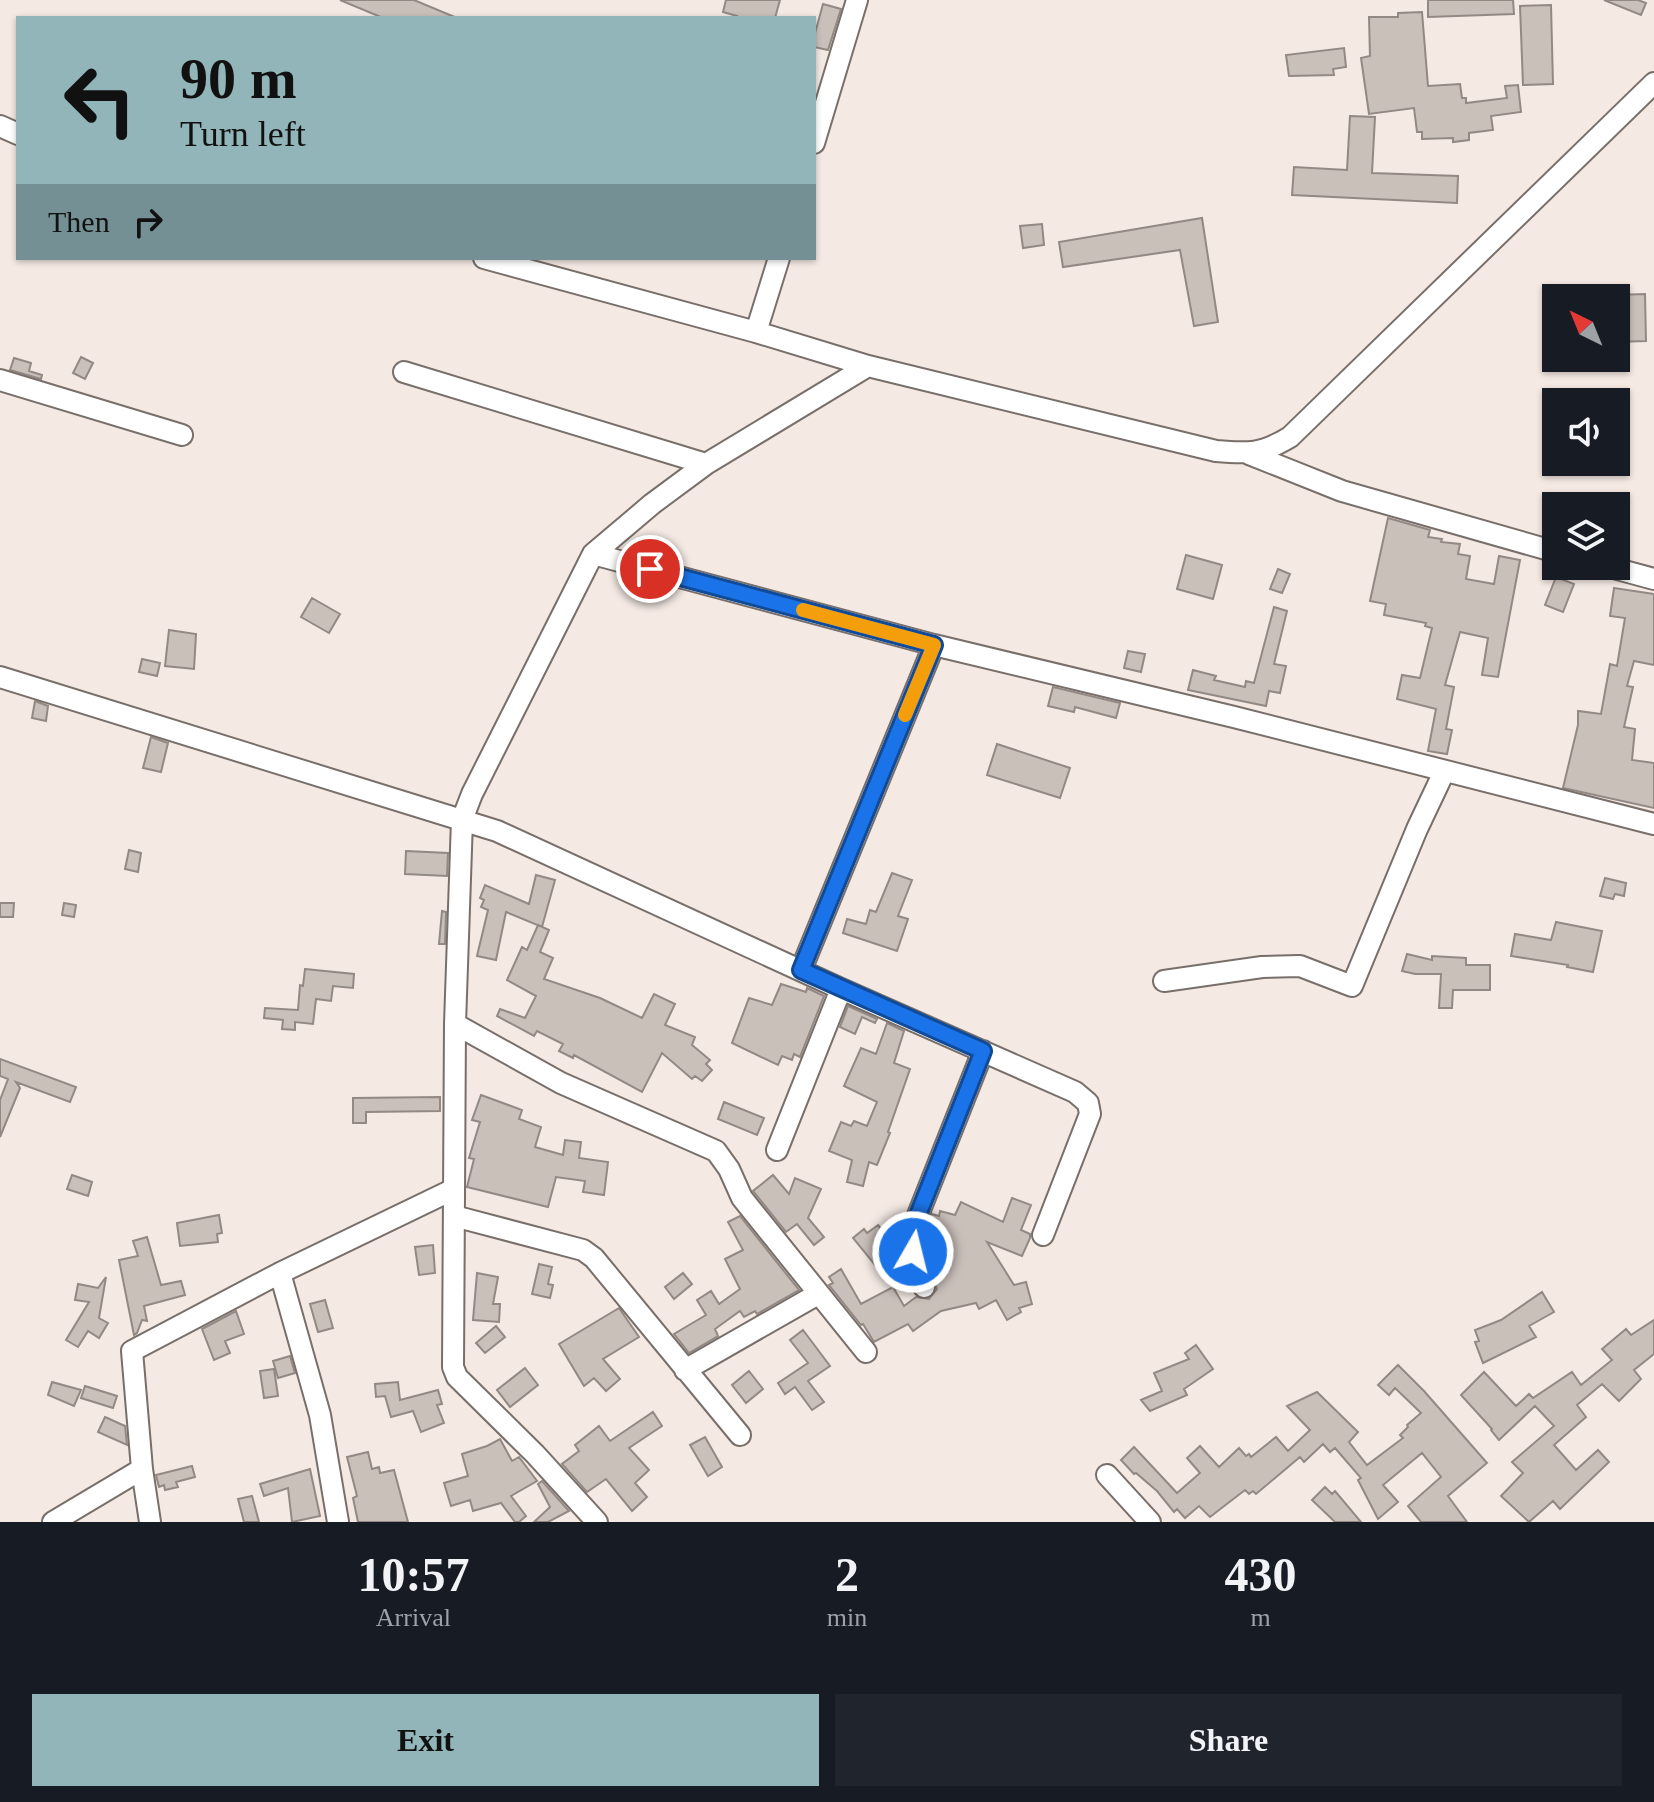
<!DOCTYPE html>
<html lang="en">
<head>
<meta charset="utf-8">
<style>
  body { margin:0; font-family:"Times New Roman",serif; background:#20242c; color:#f1f3f6; height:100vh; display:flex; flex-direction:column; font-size:30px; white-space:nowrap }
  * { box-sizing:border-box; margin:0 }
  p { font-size:26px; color:#9ea1a6 }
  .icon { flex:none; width:44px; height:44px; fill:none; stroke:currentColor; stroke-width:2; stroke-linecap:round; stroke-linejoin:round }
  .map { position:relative; height:1522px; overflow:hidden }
  .side { display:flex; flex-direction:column; background:#171b24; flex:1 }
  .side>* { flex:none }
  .guide { position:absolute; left:16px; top:16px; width:800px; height:244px; border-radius:0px; box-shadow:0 2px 6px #0004; background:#91b5b9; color:#111; overflow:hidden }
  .needle { width:52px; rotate:317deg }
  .controls { position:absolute; left:1542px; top:284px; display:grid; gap:16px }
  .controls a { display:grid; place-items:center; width:88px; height:88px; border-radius:0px; background:#171b24; box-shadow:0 2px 6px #0004; font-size:40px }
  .pin { position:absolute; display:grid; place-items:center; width:68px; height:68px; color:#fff; margin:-34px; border:4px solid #fff; border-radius:50%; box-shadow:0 2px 8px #0007 }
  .me { position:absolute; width:88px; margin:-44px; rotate:8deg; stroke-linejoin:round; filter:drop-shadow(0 0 6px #0008) }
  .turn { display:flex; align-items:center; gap:28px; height:168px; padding:0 32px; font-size:36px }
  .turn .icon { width:104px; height:104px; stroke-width:2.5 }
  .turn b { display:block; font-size:56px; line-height:68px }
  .then { display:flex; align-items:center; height:76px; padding:0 32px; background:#0003; gap:16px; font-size:30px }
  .eta { display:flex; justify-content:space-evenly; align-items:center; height:136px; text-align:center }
  .eta b { font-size:48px; font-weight:700; line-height:56px }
  .button { display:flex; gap:16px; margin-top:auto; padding:16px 32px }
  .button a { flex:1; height:92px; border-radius:0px; background:#91b5b9; color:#111; font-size:32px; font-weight:700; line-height:92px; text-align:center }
  .button a+a { background:#20242c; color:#f1f3f6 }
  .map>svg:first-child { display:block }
  .building { fill:#cac0ba; stroke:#938984; stroke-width:2 }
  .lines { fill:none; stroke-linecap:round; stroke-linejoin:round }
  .minor-casing { stroke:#786f6a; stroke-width:24 }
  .minor { stroke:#fff; stroke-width:20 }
  .route-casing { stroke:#114b97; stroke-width:20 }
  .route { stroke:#1a73e8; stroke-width:14 }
  .slow { stroke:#f59e0b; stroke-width:14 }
</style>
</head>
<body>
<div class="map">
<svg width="1654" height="1522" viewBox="0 0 1654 1522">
  <rect width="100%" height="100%" fill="#f4e9e3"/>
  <path class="building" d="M340 0H414L457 18H383Z
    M726 0H780L775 18H736L737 16 723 12Z
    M1428 0H1513L1514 14 1428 17Z
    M1604 0H1638L1646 3 1641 15Z
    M823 4 841 9 828 50 814 47V37Z
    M1551 5 1553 84 1523 85 1520 6Z
    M1422 12 1428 86 1460 84 1462 98H1466V103L1507 98 1505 86 1518 85 1521 112 1491 116 1493 130 1469 133V140L1453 142V138L1422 139V132H1417L1414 108 1369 114 1361 58 1370 56 1369 17H1398V13Z
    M1344 48 1346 67 1333 69 1334 75 1289 76 1286 55Z
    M1350 116 1375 117 1372 173 1458 176 1457 203 1292 195 1294 167 1347 170Z
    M1202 218 1218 322 1194 326 1180 250 1063 267 1059 242Z
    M1042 224 1044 245 1023 248 1020 226Z
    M1645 294 1646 341 1616 342V295Z
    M81 357 93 363 85 379 73 373Z
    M14 358 31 363 29 371 42 375 41 379 10 370Z
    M1388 518 1430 530 1428 537 1442 539 1441 542 1460 544 1458 554 1470 556 1466 579 1494 584 1499 556 1520 560 1498 677 1482 675 1488 638 1460 632 1445 685 1454 687 1446 729 1452 730 1447 754 1428 751 1436 709 1397 699 1402 675 1420 678 1432 628 1425 626 1426 623 1384 615 1386 604 1370 601Z
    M1186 555 1222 565 1213 599 1177 589Z
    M1278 569 1290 574 1282 593 1270 589Z
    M1556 577 1574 584 1563 612 1545 605Z
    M1614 588 1654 594V665L1634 661 1627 686 1633 687 1624 727 1635 729 1632 760 1654 763V808L1563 788 1578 725V711L1601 714 1610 664 1617 666 1625 618 1610 616Z
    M312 598 340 614 329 633 301 617Z
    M1274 607 1287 611 1274 664 1286 666 1280 693 1269 691 1266 706 1188 690 1193 670 1216 676 1214 680 1245 687 1246 681 1254 683Z
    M169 630 196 634 194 669 165 666Z
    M1128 651 1145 654 1141 672 1124 668Z
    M142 659 160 663 157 676 139 672Z
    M1053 687 1120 703 1116 718 1075 707 1074 712 1048 706Z
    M35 701 48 706 46 721 32 718Z
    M151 737 168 743 161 772 143 768Z
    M997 744 1070 768 1060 798 987 775Z
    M129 850 141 853 138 872 125 869Z
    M406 851 448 853 447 876 405 874Z
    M892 873 912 880 898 916 908 919 897 951 843 933 847 919 866 924 870 910 876 912Z
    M536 875 555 880 542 927 506 912 496 960 477 956 488 910 481 907 484 900 480 898 485 885 529 904Z
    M1605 878 1626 883 1624 896 1615 894 1613 899 1600 896Z
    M0 903H14L13 917H0Z
    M64 903 76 905 74 917 62 915Z
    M442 911 446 912 445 944H439Z
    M1556 922 1602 931 1593 972 1567 967 1568 965 1511 956 1515 934 1551 940Z
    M538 925 549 930 540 952 553 958 544 979 600 998 642 1018 654 994 675 1004 665 1025 695 1037 692 1045 710 1060 706 1064 712 1070 702 1081 695 1076 692 1079 662 1053 642 1092 574 1055 573 1058 559 1051 563 1044 537 1031 534 1036 497 1016 500 1009 525 1018 536 996 507 980 522 947 527 950Z
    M1407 954 1432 960V956L1466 958V965H1490V990H1453L1452 1008H1439L1441 974H1415L1402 971Z
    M305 969 354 974 353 988 333 986 331 1001 316 999 313 1024 295 1022V1030L282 1029 283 1020 264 1018 265 1008 298 1010 300 985 303 986Z
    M781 984 806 992 807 988 824 996 800 1057 794 1054 792 1060 782 1056 778 1065 732 1043 749 998 772 1005Z
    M848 1006 877 1019 875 1023 862 1017 855 1034 840 1027Z
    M887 1023 904 1031 894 1063 910 1069 888 1132 890 1133 877 1165 869 1162 863 1186 847 1182 852 1160 829 1151 841 1122 851 1126 854 1121 867 1126 877 1102 844 1086 861 1048 876 1054Z
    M0 1059 76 1087 70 1102 16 1082 20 1088 0 1137V1100L8 1079 0 1076Z
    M481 1095 522 1110 519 1119 541 1127 535 1147 563 1155 565 1140 581 1142 579 1158 608 1162 604 1195 583 1192 585 1181 556 1177 548 1207 467 1187 474 1159 469 1158 480 1122 472 1120Z
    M440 1097V1111L366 1112V1123H353V1098Z
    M724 1102 764 1118 757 1135 718 1119Z
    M72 1175 92 1182 88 1196 67 1189Z
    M773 1175 789 1194 795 1178 821 1189 808 1218 824 1237 814 1245 797 1224 786 1232 753 1191Z
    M1012 1198 1031 1205 1021 1230 1030 1234V1238L1022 1256 987 1242 1014 1285 1026 1282 1032 1304 1019 1308 1021 1312 1007 1320 996 1300 979 1309 976 1303 941 1311 913 1331 908 1324 874 1342 863 1324 861 1325 829 1285 833 1283 829 1277 841 1269 861 1304 893 1287 904 1306 916 1297 929 1299 937 1289 926 1251 932 1214 939 1216 940 1211 955 1215 961 1202 1003 1222Z
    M219 1215 222 1233 217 1234 218 1242 180 1246 177 1223Z
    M740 1216 799 1290 757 1314 755 1311 744 1317 740 1311 715 1329 718 1336 689 1353 674 1334 706 1315 697 1300 711 1291 719 1304 740 1289 725 1259 743 1250 728 1222Z
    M878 1225 887 1236 876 1244 886 1257 875 1265 853 1238 864 1229 867 1233Z
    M147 1237 161 1285 181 1281 185 1295 144 1306 147 1321 142 1320 137 1333 134 1335 119 1260 138 1256 133 1241Z
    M433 1245 435 1273 419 1275 415 1247Z
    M539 1264 552 1267 548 1284 553 1285 550 1298 532 1294Z
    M477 1273 498 1277 493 1304H500L499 1322 473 1320Z
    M683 1273 692 1284 674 1299 665 1287Z
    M106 1277 99 1318 108 1323 99 1338 88 1331 78 1347 66 1340 89 1302 75 1300 78 1284 98 1288Z
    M1542 1292 1554 1312 1529 1326 1536 1337 1483 1363 1475 1342 1479 1341 1475 1330 1501 1320Z
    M325 1300 333 1328 318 1332 310 1304Z
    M619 1308 639 1337 603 1359 620 1379 606 1391 594 1378 584 1386 559 1344Z
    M236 1311 244 1334 225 1341 230 1353 214 1360 202 1329Z
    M1654 1320V1354L1634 1370 1641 1379 1619 1401 1602 1384 1577 1405 1586 1417 1554 1445 1576 1470 1598 1450 1609 1462 1560 1509 1553 1501 1529 1522 1501 1496 1523 1473 1512 1462 1554 1426 1535 1406 1499 1440 1491 1430 1492 1429 1461 1395 1484 1372 1516 1406 1529 1394 1533 1398 1572 1372 1581 1385 1612 1360 1602 1349 1626 1329 1631 1335Z
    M496 1326 505 1337 485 1353 476 1343Z
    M803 1330 830 1366 808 1381 824 1402 812 1410 795 1387 785 1394 778 1383 808 1363 790 1340Z
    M1196 1345 1213 1369 1184 1389 1187 1395 1150 1411 1141 1400 1162 1391 1154 1373 1189 1359 1185 1353Z
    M290 1356 295 1373 278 1378 273 1361Z
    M1398 1365 1424 1391 1487 1463 1448 1496 1467 1522H1421L1408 1506 1441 1477 1422 1453 1383 1485 1398 1502 1378 1519 1358 1480 1361 1478 1335 1448 1330 1452 1323 1444 1304 1462 1300 1457 1256 1494 1253 1491 1249 1494 1245 1490 1210 1517 1199 1506 1185 1518 1177 1509 1174 1512 1157 1491 1136 1473 1134 1474 1121 1460 1134 1447 1177 1493 1200 1473 1187 1458 1200 1446 1219 1467 1239 1448 1246 1456 1249 1454 1251 1457 1276 1437 1288 1451 1310 1430 1287 1406 1317 1392 1358 1432 1349 1442 1367 1465 1403 1438 1400 1435 1408 1427 1407 1425 1421 1413 1395 1388 1389 1395 1378 1385Z
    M525 1368 538 1385 510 1407 497 1390Z
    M274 1369 278 1396 264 1398 260 1371Z
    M749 1371 763 1389 746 1403 732 1385Z
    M52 1382 81 1390 74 1406 48 1395Z
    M398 1382 400 1400 438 1390 442 1404 437 1405 444 1423 421 1432 413 1411 391 1417 385 1396 376 1397 375 1384Z
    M85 1386 117 1396 113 1408 81 1398Z
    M653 1412 662 1426 629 1448 649 1470 635 1483 647 1497 632 1511 606 1479 587 1492 562 1464 579 1451 575 1445 599 1426 610 1441Z
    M105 1417 125 1426 127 1445 98 1432Z
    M705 1437 722 1467 708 1476 690 1445Z
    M500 1439 512 1461 519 1457 537 1481 511 1496 526 1516 519 1522H515L501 1503 473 1511 470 1500 451 1506 444 1483 468 1476 462 1454 487 1446Z
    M368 1452 372 1469 379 1467 380 1473 394 1470 408 1522H358L353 1498 357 1496 347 1457Z
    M192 1466 195 1477 176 1482 178 1487 165 1490 164 1485 159 1487 156 1475Z
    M310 1469 320 1516 292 1522 288 1488 264 1496 260 1484Z
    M542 1481 569 1511 548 1522H534L550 1507 538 1484Z
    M1325 1487 1332 1494 1335 1491 1361 1522H1335L1312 1500Z
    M252 1496 259 1522H244L238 1499Z"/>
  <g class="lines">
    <defs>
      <path id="minor" d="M0 126 18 134
        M814 143 857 0
        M484 258 756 332 868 366 1216 451C1249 454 1262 454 1290 437L1654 83
        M756 332 779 258
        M404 372 706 464
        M0 380 182 435
        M1249 454 1342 491 1556 552
        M593 554 934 645 1234 717 1654 824
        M1606 566 1654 579
        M0 677 497 831 841 989 1075 1092 1088 1103 1090 1114 1043 1235
        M801 970 934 645
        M1164 981 1262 967 1300 966 1352 986 1417 829 1444 772
        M455 1024 561 1083 716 1151 729 1169 742 1198 866 1352
        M777 1150 841 989
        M454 1216 583 1250 594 1258 740 1435
        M280 1273 320 1415 338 1522
        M924 1287 913 1252 918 1215 983 1051
        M685 1370 818 1294
        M1107 1475 1150 1522
        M53 1522 142 1469
        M150 1522 142 1469 132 1351 280 1273 454 1189
        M597 1522 535 1454 457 1377 453 1367 455 1024 462 820 472 794 593 554 652 504 706 464 868 366"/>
    </defs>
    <use href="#minor" class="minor-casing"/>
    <use href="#minor" class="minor"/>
  </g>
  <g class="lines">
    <defs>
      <path id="route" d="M650 569 934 645 801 970 983 1051 918 1215 913 1252"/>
    </defs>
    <use href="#route" class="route-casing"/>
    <use href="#route" class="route"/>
    <path class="slow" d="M803 610 934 645 905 715"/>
  </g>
</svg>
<div class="controls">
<a><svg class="needle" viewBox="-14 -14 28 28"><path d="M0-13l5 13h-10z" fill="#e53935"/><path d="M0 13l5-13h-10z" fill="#9ea1a6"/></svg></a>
<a><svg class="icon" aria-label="sound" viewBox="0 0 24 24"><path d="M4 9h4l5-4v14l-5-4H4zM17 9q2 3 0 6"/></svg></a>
<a><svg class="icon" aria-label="layers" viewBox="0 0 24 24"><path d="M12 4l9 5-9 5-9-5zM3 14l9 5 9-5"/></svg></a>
</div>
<div class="pin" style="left:650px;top:569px;background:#d93025"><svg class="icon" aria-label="arrive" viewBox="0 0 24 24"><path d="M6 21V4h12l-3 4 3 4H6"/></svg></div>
<svg class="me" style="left:913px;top:1252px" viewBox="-20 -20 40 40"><circle r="17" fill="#1a73e8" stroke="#fff" stroke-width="3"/><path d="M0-11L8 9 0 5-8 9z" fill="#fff"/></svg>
<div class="guide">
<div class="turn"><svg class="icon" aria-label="left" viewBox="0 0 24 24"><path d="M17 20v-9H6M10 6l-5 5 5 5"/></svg><div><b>90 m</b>Turn left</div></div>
<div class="then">Then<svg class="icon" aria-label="right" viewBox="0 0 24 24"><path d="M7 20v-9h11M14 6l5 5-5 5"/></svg></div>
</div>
</div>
<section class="side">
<div class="eta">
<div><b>10:57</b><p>Arrival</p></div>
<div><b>2</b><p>min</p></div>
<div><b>430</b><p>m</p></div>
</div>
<div class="button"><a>Exit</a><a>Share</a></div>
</section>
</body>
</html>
